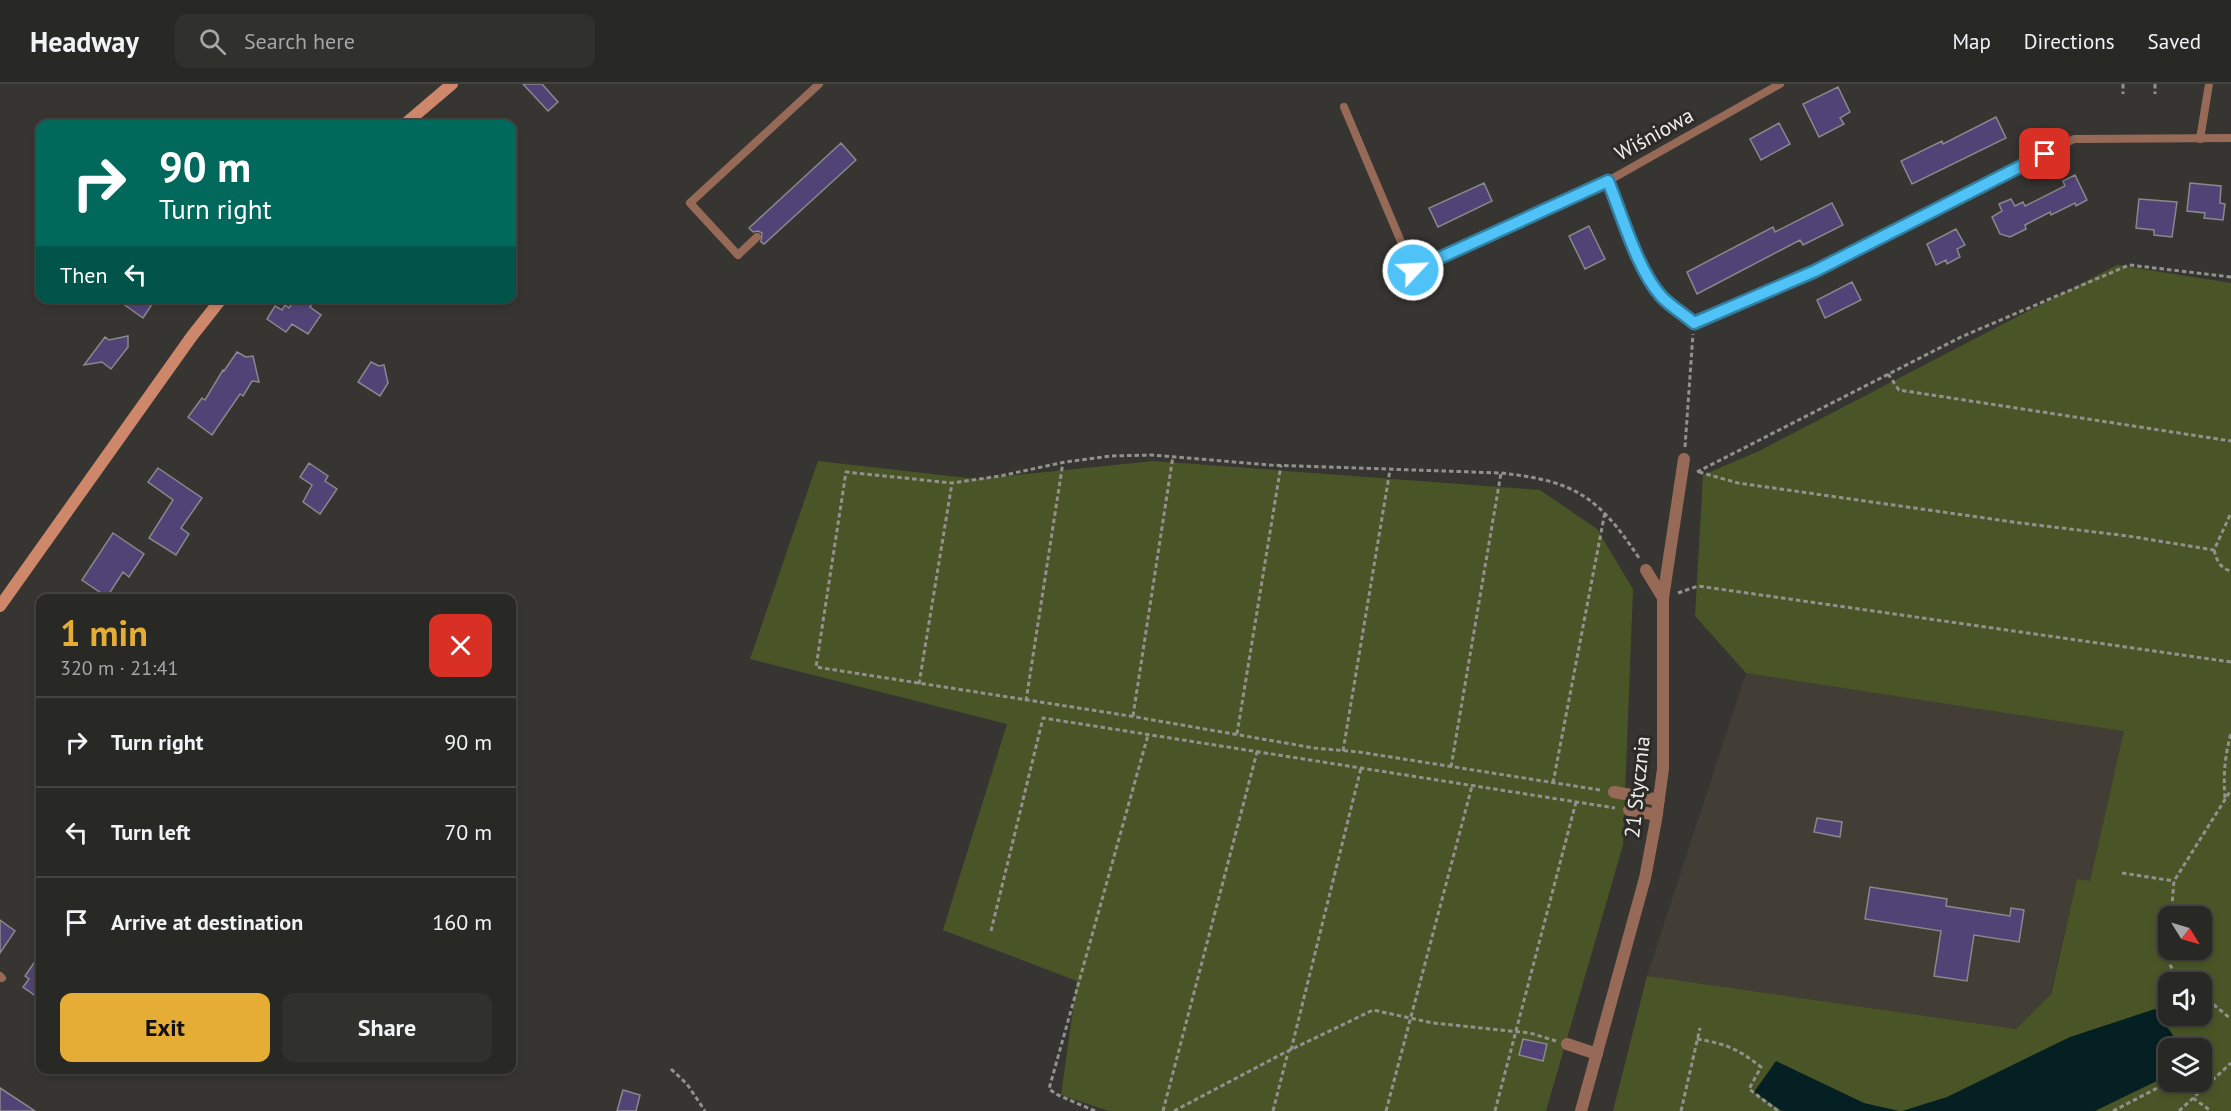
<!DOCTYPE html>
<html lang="en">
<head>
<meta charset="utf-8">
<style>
  body { margin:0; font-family:"PT Sans",sans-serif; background:#30302d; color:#f1f3f6; height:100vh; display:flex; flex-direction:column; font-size:22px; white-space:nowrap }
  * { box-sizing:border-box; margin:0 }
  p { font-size:20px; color:#a5a6a7 }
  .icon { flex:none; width:33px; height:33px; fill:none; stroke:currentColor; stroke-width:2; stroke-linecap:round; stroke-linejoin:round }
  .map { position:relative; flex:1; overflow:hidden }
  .sheet { position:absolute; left:36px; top:510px; width:480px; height:480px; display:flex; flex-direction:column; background:#282825; border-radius:12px; box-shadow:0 3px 9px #0003,0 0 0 2px #444442 }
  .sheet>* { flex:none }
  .banner { position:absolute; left:36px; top:36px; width:480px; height:183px; border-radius:12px; box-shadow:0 3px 9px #0003,0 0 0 2px #444442; background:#00695c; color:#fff; overflow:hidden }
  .needle { width:39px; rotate:127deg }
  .fabs { position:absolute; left:2158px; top:822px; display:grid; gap:12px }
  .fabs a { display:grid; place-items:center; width:54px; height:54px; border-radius:12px; background:#282825; box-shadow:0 3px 9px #0003,0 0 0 2px #444442; font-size:30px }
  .pin { position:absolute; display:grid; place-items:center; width:51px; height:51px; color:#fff; margin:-26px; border-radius:12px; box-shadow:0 3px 9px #0006 }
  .me { position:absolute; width:66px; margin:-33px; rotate:65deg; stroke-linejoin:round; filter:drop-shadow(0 0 4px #0008) }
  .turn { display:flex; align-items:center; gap:21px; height:126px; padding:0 24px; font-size:27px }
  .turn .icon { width:78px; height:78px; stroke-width:2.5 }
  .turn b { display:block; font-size:42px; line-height:51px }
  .then { display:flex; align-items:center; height:57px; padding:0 24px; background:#0003; gap:12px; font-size:22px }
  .round { display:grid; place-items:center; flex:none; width:63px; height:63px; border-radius:12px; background:#30302d }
  .summary { display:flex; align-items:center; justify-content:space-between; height:102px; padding:0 24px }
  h1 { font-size:36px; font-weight:600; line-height:45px; color:#e5ad36 }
  .action { display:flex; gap:12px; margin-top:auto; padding:12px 24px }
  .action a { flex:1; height:69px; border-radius:12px; background:#e5ad36; color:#111; font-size:24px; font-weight:600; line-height:69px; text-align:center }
  .action a+a { background:#30302d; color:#f1f3f6 }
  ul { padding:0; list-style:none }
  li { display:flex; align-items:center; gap:18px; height:90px; padding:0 24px; border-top:2px solid #444442 }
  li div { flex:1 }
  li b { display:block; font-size:22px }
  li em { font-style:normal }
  header { display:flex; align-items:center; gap:36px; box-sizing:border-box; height:84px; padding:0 30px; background:#282825; border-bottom:2px solid #444442 }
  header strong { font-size:28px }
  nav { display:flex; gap:33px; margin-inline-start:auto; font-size:21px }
  .search { width:420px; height:54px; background:#30302d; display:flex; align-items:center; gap:15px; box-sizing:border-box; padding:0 21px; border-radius:12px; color:#a5a6a7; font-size:22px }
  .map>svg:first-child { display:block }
  .built { fill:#423e35 }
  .green { fill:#4a5527; fill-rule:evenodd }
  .water { fill:#042022 }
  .building { fill:#524376; stroke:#89888c; stroke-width:1.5 }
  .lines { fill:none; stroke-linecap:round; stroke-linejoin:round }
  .path { stroke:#91918d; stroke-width:3; stroke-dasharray:4.5 3; stroke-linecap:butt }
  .lane { stroke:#976a58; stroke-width:8 }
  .street { stroke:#976a58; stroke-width:12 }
  .secondary { stroke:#ce876a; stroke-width:12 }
  .route-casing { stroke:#337fa1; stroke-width:15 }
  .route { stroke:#4fc3f7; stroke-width:10 }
  .labels { text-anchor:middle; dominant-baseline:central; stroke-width:6; stroke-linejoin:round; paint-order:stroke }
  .street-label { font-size:21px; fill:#eeeeeb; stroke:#2c2b28 }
</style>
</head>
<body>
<header>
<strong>Headway</strong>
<div class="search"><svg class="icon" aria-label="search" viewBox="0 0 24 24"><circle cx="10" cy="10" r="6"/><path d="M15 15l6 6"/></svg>Search here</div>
<nav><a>Map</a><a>Directions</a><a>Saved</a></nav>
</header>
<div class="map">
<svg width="2231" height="1027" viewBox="0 0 2231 1027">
  <rect width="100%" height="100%" fill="#363531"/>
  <path class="built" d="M1746 589 2125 646 2090 797 2077 795 2050 910 2016 945 1647 892Z"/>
  <path class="green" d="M2117 181 2231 199V1027H1613L1647 892 2016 945 2051 910 2077 795 2090 797 2124 647 1746 589 1695 532 1703 391 1757 368ZM2169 832H2202V866H2169ZM2169 898H2202V932H2169ZM2169 964H2202V998H2169Z
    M818 377 976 395 1154 377 1540 406 1597 445 1633 505 1623 761 1546 1027H1109L1061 1011 1077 897 943 846 1007 640 750 575Z"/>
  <path class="water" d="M2155 925 2181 963 2169 964V991L2095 1027H1902L1947 1013 2070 953Z
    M1776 977 1864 1019 1899 1027H1782L1754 1008Z"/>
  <path class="building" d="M523 0H542L558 18 548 27Z
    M1838 3 1850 28 1840 34 1844 40 1819 53 1803 20Z
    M1996 33 2006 54 1912 100 1901 77 1942 57 1943 60Z
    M1779 39 1790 60 1761 76 1750 55Z
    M841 59 856 76 764 160 761 158 762 149 758 147 753 148 749 144Z
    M2075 91 2087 116 2076 122 2075 119 2051 131 2050 128 2025 141 2026 145 2010 153 2000 150 1992 133 2002 127 1999 120 2011 115 2015 122 2023 118 2025 122 2065 102 2063 97Z
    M1484 99 1492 117 1438 143 1429 124Z
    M2190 99 2221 102 2220 119 2225 120 2223 136 2204 134 2205 129 2187 127Z
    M2139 115 2177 118 2172 153 2154 151V146L2136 144Z
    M1832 119 1843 141 1803 161 1800 156 1697 210 1687 188 1773 143 1775 148Z
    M1589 142 1605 175 1585 185 1569 152Z
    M1956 145 1965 161 1957 165 1960 173 1947 180 1946 176 1936 181 1927 160Z
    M1852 198 1861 216 1825 234 1817 216Z
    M115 214H156L143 234Z
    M295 214H316L310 223 321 231 308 250 292 240 286 248 267 235 275 222 282 226 285 221 289 224Z
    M128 252V263L111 285 102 278 84 281 105 253 109 256Z
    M237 268 246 273 253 272 259 298 252 297 243 312 240 310 212 351 188 333 202 314 205 316 223 286 224 287Z
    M371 278 379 282 384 281 388 299 380 312 358 298Z
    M309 379 328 392 325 397 337 405 320 430 303 418 312 401 300 393Z
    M158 384 202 414 181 444 189 450 176 471 149 454 173 416 148 398Z
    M113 449 144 470 129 493 123 488 107 513 82 496Z
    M1817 734 1842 738 1840 753 1814 748Z
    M1870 803 1947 815 1946 822 2010 832 2011 824 2024 826 2019 858 1974 851 1967 897 1934 892 1941 847 1865 835Z
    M0 836 15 847 0 869Z
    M40 870V915L23 903 29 895 25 892Z
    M1523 955 1547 960 1543 977 1519 971Z
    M0 1004 35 1027H0Z
    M623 1006 640 1011 636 1027H617Z"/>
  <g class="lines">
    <path class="path" d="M2123 0V10
      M2155 0V10
      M1888 290 1899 306 2231 357
      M1685 363 1693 250
      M1697 388 1961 253 2129 181 2231 193
      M1699 388 1738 399 2020 439 2128 452 2214 466 2231 429
      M2214 466C2217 477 2220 484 2231 487
      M1678 509 1698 502 2231 578
      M919 600 952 399
      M1026 617 1063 378
      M1133 632 1173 372
      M1237 650 1281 381
      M1343 667 1390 386
      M1451 683 1501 389
      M1553 699 1605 428
      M1600 706 1359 668 1314 664 1130 632 816 583 846 388 952 399 1000 392 1065 378 1111 372 1152 371 1270 381 1501 389C1575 397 1598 412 1639 474
      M2225 714C2223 691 2225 671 2231 649
      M2122 789 2174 797
      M2171 832 2174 797 2231 706
      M991 847 1043 634 1615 724
      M2169 851C2166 876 2166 882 2186 898
      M2202 911 2231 935
      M1697 955C1727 960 1738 965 1761 983L1749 1005 1778 1027
      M1291 966 1361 684
      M671 985 687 1000 705 1027
      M2193 1014 2211 1027
      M1095 1027 1058 1011 1049 1005 1148 651
      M1163 1027 1257 668
      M1174 1027 1280 971 1373 926 1433 939 1530 949 1556 957
      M1273 1027 1288 968
      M1386 1027 1472 702
      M1495 1027 1576 718
      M1681 1027 1700 944
      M2113 1027 2169 998
      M2179 1027 2231 979"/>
    <path class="lane" d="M1344 23 1413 186 1608 97 1780 0
      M2200 55 2209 0
      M1608 97C1622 131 1638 185 1661 212 1670 223 1684 230 1694 239L1815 187 2074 55 2231 54
      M757 153 738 171 690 119 819 0
      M0 892 2 894"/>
    <path class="street" d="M1646 486 1663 514
      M1614 708 1659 716
      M1629 726 1657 731
      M1567 960 1597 970
      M1581 1027 1645 794 1656 736 1663 685V514L1684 375"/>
    <path class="secondary" d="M405 40 452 0
      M0 522 192 252 222 214"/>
  </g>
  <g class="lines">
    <defs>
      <path id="route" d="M1413 186 1608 97C1622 131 1637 185 1661 212 1670 222 1684 230 1694 239L1815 187 2045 70"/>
    </defs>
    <use href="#route" class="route-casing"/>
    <use href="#route" class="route"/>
  </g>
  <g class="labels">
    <g class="street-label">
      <text transform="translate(1654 50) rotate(-29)">Wiśniowa</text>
      <text transform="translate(1637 703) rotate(-84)">21 Stycznia</text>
    </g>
  </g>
</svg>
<div class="fabs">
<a><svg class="needle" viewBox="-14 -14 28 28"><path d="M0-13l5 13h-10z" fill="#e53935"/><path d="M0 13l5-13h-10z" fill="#a5a6a7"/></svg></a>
<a><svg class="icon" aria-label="sound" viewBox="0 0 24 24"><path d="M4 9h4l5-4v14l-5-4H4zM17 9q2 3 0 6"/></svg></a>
<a><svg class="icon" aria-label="layers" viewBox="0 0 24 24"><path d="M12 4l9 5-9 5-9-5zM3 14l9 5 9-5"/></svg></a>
</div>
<div class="pin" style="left:2045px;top:70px;background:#d93025"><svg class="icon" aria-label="arrive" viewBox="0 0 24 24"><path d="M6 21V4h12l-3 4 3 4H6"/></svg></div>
<svg class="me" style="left:1413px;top:186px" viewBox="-20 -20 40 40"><circle r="17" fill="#4fc3f7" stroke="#fff" stroke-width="3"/><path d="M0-11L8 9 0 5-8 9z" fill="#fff"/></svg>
<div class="banner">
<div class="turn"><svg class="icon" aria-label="right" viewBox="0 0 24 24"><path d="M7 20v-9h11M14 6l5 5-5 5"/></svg><div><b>90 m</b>Turn right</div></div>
<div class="then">Then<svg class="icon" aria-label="left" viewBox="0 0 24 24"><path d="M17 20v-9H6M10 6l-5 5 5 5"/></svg></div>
</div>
<section class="sheet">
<div class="summary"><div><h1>1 min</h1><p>320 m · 21:41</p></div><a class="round" style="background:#d93025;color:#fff"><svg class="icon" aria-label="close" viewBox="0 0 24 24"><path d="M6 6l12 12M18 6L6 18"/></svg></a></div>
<ul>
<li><svg class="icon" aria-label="right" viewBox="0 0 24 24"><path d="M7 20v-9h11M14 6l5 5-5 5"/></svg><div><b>Turn right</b></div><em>90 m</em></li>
<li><svg class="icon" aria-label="left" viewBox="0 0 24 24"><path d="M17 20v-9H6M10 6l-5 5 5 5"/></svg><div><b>Turn left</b></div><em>70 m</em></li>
<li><svg class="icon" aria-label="arrive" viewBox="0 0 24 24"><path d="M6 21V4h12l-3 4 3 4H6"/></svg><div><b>Arrive at destination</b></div><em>160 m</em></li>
</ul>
<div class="action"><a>Exit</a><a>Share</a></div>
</section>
</div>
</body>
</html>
